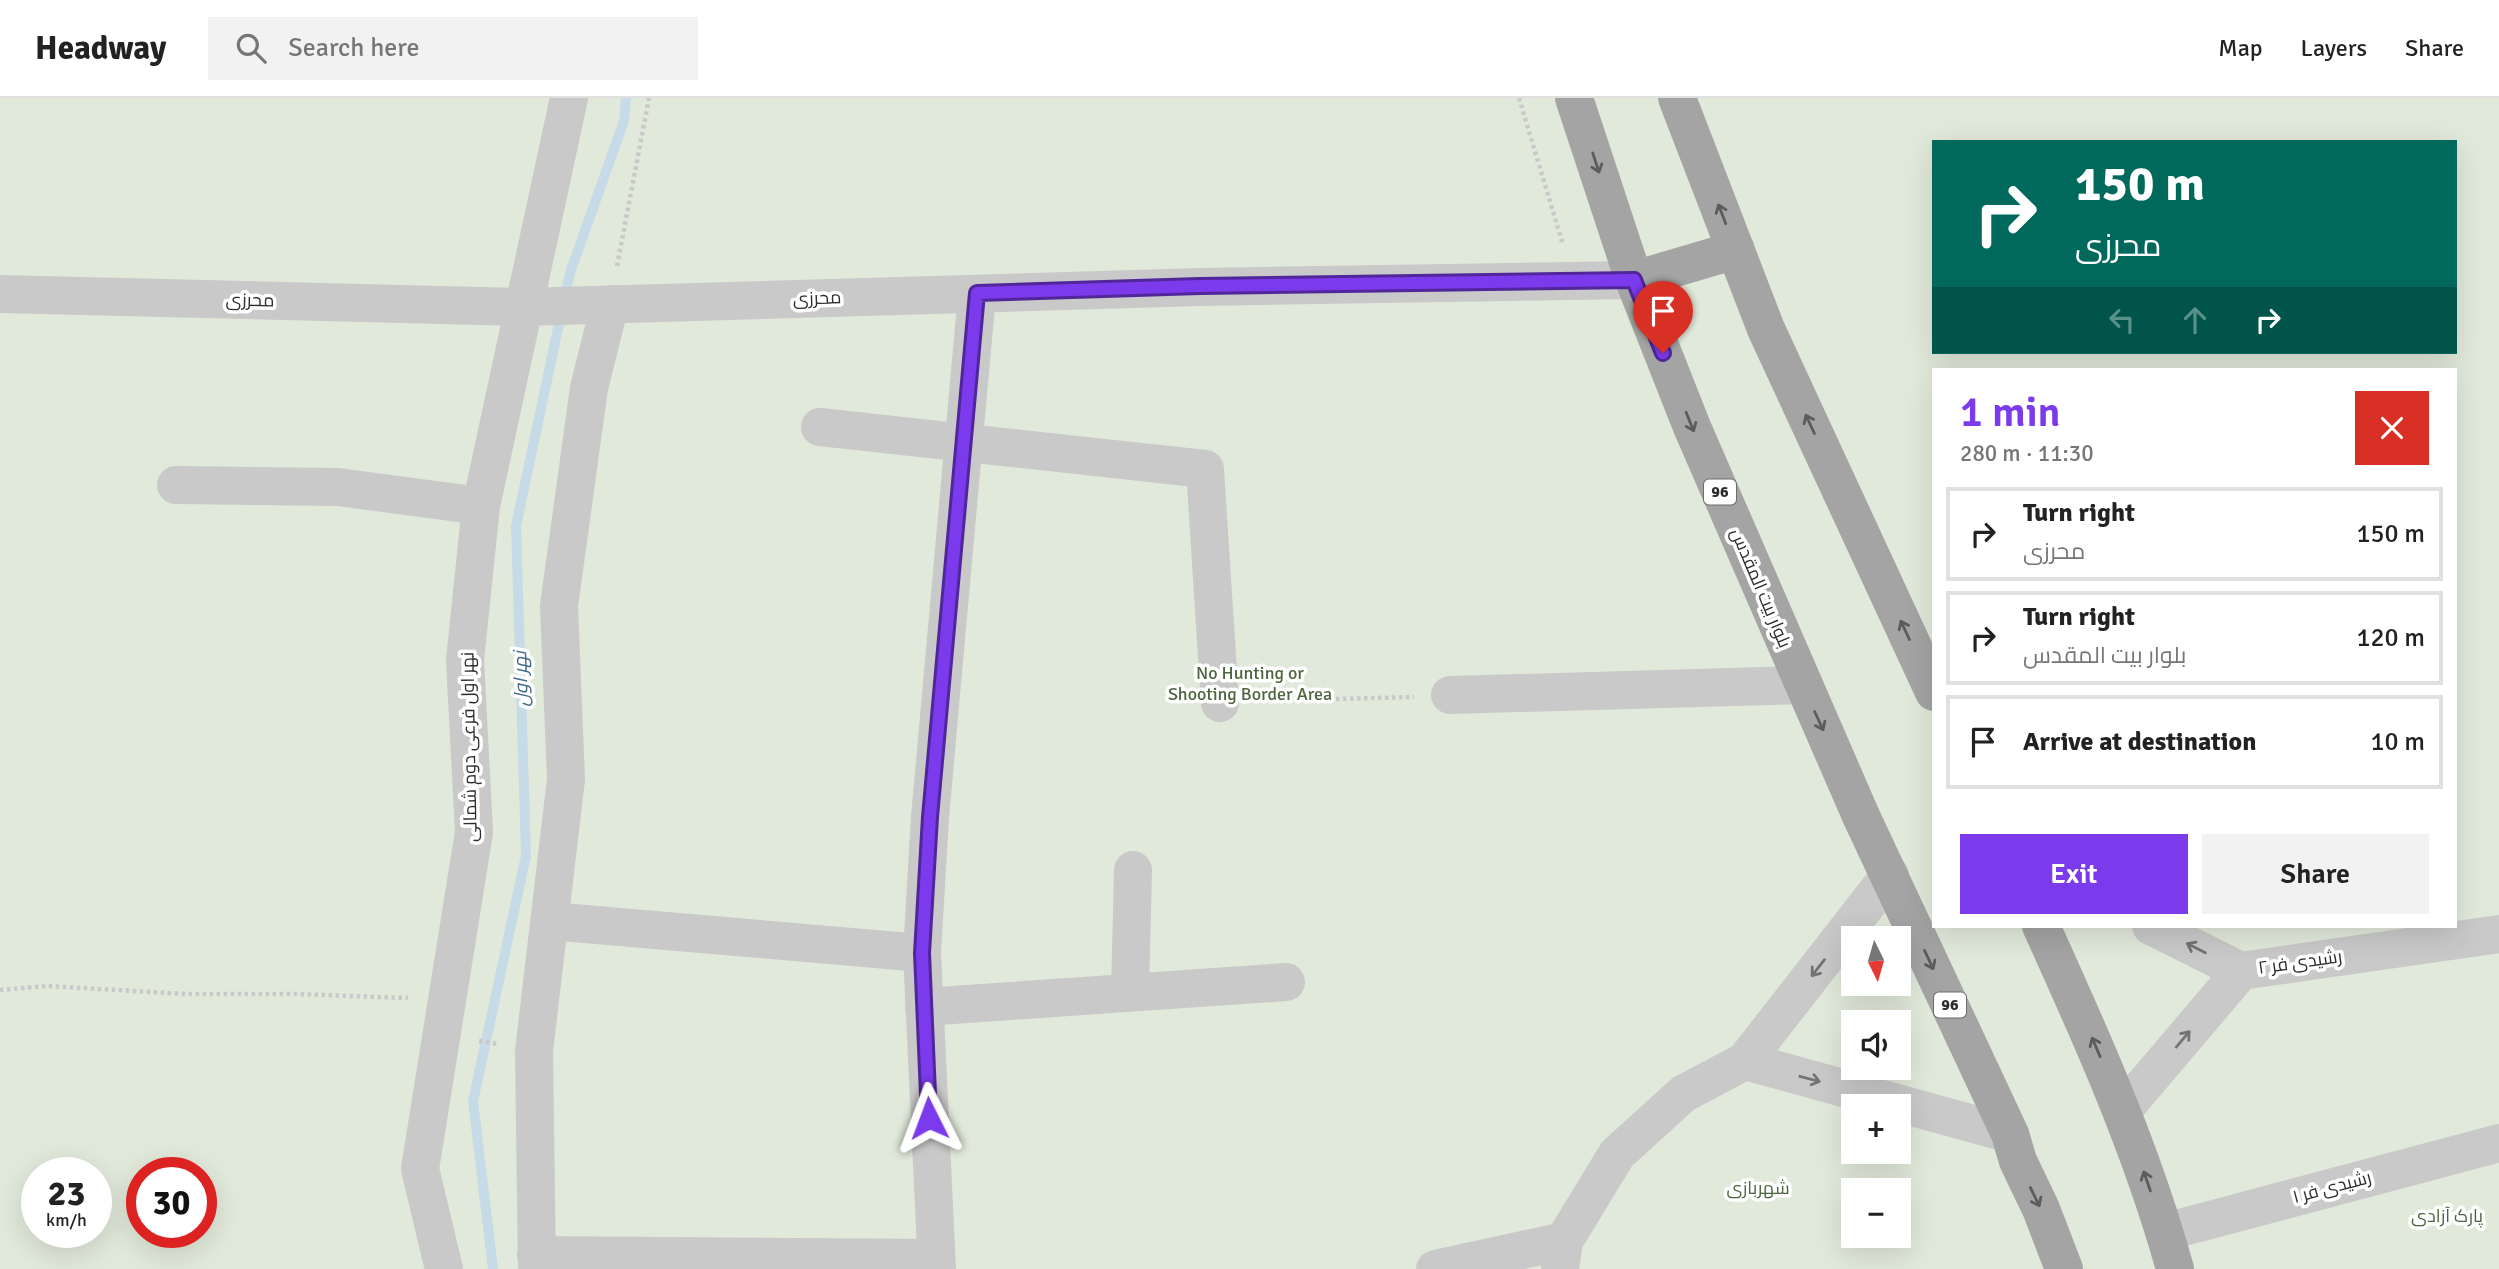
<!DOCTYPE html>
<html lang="en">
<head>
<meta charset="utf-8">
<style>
  body { margin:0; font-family:Signika,Cairo,sans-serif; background:#f2f2f2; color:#222; height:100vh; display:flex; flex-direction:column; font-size:26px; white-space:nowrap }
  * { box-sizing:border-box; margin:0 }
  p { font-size:23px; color:#767676 }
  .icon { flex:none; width:38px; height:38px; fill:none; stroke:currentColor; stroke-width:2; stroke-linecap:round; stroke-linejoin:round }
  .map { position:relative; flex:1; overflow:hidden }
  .details { position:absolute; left:1932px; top:270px; width:525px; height:560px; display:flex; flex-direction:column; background:#fff; border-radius:0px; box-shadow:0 7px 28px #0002 }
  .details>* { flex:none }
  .hud { position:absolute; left:1932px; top:42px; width:525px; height:214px; border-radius:0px; box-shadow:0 7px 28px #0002; background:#00695c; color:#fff; overflow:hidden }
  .needle { width:46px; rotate:175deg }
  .buttons { position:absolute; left:1841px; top:828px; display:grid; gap:14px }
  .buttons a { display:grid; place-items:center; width:70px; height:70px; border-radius:0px; background:#fff; box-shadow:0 7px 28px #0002; font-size:35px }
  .speed { position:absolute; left:21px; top:1059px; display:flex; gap:14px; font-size:35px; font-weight:700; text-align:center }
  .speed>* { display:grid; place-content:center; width:91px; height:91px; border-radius:50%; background:#fff; box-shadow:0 7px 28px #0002; line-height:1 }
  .speed small { font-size:18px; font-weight:400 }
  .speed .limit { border:10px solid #d22; background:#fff; color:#111 }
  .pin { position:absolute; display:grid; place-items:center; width:60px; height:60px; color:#fff; margin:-72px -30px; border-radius:50% 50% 50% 0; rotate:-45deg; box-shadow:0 0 7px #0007 }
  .pin .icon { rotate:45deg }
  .me { position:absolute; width:77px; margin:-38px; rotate:357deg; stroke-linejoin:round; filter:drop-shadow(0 0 5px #0008) }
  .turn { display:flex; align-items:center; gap:24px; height:147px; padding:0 28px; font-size:32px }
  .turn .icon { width:91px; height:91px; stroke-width:2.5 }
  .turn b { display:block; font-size:49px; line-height:60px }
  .lanes { display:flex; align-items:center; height:66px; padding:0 28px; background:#0003; justify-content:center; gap:35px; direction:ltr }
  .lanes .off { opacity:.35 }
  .round { display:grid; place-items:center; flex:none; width:74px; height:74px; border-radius:0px; background:#f2f2f2 }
  .head { display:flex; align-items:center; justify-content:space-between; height:119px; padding:0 28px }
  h1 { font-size:42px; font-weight:600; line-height:52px; color:#7c3aed }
  .primary-button { display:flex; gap:14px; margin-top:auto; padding:14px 28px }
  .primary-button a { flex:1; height:80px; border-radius:0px; background:#7c3aed; color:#fff; font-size:28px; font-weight:600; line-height:80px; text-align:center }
  .primary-button a+a { background:#f2f2f2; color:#222 }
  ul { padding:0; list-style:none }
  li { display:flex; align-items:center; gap:21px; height:94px; margin:0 14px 10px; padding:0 14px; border:4px solid #e0e0e0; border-radius:0px }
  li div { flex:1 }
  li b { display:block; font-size:26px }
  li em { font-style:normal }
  header { display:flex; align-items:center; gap:42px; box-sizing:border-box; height:98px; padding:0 35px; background:#fff; border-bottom:2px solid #e0e0e0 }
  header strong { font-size:33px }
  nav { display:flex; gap:38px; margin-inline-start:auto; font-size:24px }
  .search { width:490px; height:63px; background:#f2f2f2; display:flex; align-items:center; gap:18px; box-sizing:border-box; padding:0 24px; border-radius:0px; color:#767676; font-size:26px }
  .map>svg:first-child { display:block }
  .green { fill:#e1e9da; fill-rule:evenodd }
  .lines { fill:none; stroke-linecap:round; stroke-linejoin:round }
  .stream { stroke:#c7dae8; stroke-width:10 }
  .path { stroke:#c9c9c9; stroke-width:4.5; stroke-dasharray:3.5 3.5; stroke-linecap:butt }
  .minor { stroke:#c9c9c9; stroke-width:38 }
  .major { stroke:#a4a4a4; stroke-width:38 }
  .oneway { stroke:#5c5c5c }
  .oneway2 { stroke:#737373 }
  .route-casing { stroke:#51269a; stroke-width:18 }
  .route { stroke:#7c3aed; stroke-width:12 }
  .labels { text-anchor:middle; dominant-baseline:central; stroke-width:7; stroke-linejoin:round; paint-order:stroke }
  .shield { fill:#fff; stroke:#6b6b6b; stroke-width:2 }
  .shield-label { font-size:16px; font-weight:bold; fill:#2c2c2c }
  .street-label { font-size:18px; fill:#2c2c2c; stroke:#fff }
  .park-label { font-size:18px; fill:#4d643d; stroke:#fff }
  .water-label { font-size:19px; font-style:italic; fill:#406888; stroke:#fff }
</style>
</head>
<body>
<header>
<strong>Headway</strong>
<div class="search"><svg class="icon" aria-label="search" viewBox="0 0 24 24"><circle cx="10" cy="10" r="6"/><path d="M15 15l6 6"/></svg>Search here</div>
<nav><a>Map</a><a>Layers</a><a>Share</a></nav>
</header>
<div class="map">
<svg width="2499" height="1171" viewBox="0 0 2499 1171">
  <rect width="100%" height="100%" fill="#fff"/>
  <path class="green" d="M0 0H2499V1171H0ZM1934 44H2455V254H1934ZM1934 271H2455V828H1934ZM1853 840H1899V886H1853ZM1853 924H1899V970H1853ZM1853 1008H1899V1054H1853ZM37 1074H96V1134H37ZM142 1074H201V1134H142ZM1853 1092H1899V1138H1853Z"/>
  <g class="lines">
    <path class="stream" d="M564 200 571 172 624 23 626 0
      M493 1171 473 1003 526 758 516 428 561 216"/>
    <path class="path" d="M1519 0 1563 147
      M617 168 649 0
      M1259 603 1414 599
      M0 892 47 888 186 896H297L408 900
      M479 943 498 946"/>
    <path class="minor" d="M0 196 524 209 1200 189 1634 182
      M820 329 1205 371 1220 605
      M176 387 338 389 481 408
      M1450 597 1802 587
      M550 823 922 855
      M2151 828 2241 873
      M1130 894 1133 772
      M924 909 1286 884
      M1745 963 2010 1036
      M2123 1012 2241 873 2499 836
      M2165 1134 2499 1045
      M536 1157 936 1160
      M444 1171 420 1071 474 734 465 562 481 408 569 0
      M537 1171 534 953 566 681 559 508 589 290 610 206
      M937 1171 922 855 930 719 977 196
      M1435 1171 1564 1143
      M1560 1171 1564 1143 1617 1056 1683 996 1745 963 1890 777"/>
    <path class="major" d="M1574 0 1634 182 1692 329 1861 718 2010 1036 2018 1063 2041 1111 2064 1171
      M1677 0 1766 231 1934 594
      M1634 182 1736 152
      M2041 828C2092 940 2142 1052 2175 1171"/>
  </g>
  <defs><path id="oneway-shaft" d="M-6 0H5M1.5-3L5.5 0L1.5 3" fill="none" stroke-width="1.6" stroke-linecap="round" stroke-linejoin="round" transform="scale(1.75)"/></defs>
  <g class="oneway">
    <use href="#oneway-shaft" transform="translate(1596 65) rotate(72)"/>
    <use href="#oneway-shaft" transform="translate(1722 116) rotate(-111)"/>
    <use href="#oneway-shaft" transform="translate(1690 324) rotate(68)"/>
    <use href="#oneway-shaft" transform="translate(1810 326) rotate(-115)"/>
    <use href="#oneway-shaft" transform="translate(1905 532) rotate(-115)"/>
    <use href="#oneway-shaft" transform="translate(1819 623) rotate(65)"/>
    <use href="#oneway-shaft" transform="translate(1929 862) rotate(65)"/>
    <use href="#oneway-shaft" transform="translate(2096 949) rotate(-113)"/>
    <use href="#oneway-shaft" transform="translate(2147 1083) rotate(-109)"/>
    <use href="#oneway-shaft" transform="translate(2035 1099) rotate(64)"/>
  </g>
  <g class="oneway2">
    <use href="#oneway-shaft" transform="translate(2196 850) rotate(-153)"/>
    <use href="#oneway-shaft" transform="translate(1818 870) rotate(128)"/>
    <use href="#oneway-shaft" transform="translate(2183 941) rotate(-50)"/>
    <use href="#oneway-shaft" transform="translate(1810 981) rotate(15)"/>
  </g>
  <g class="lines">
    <defs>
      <path id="route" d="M929 1020 922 855 930 719 977 195 1200 188 1634 182 1663 255"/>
    </defs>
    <use href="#route" class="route-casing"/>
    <use href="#route" class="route"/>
  </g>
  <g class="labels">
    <g class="shield">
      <rect x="1704" y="381.5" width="32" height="25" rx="5"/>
      <rect x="1934" y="894.5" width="32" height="25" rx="5"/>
    </g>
    <g class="shield-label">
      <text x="1720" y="394">96</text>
      <text x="1950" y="907">96</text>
    </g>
    <g class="street-label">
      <text transform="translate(817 200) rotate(-2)">محرزی</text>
      <text transform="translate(250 202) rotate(1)">محرزی</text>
      <text transform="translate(1761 490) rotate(67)">بلوار بیت المقدس</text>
      <text transform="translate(469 649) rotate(-91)">نهر اول فرعی دوم شمالی</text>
      <text transform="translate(2300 864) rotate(-8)">رشیدی فر ۲</text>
      <text transform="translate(2332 1089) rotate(-15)">رشیدی فر ۱</text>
    </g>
    <g class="park-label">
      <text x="1250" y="575">No Hunting or<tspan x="1250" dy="21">Shooting Border Area</tspan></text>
      <text x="1758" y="1090">شهربازی</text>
      <text x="2447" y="1118">پارک آزادی</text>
    </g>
    <g class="water-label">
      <text transform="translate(521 581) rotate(-92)">نهر اول</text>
    </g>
  </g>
</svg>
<div class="buttons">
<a><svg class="needle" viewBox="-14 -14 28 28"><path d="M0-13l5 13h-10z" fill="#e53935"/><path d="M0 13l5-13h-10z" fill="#767676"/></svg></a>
<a><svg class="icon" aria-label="sound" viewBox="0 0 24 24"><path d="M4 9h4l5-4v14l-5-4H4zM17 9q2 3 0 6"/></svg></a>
<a>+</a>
<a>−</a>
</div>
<div class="speed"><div>23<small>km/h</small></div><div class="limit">30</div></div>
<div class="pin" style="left:1663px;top:255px;background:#d93025"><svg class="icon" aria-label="arrive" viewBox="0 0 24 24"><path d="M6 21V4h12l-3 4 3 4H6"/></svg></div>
<svg class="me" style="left:929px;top:1020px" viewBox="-20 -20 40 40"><path d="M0-17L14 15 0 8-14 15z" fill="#7c3aed" stroke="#fff" stroke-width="4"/></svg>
<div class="hud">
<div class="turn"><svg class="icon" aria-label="right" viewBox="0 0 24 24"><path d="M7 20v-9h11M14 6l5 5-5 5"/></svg><div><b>150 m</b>محرزی</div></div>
<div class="lanes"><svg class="icon off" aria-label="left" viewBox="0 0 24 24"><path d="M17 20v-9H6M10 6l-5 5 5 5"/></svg><svg class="icon off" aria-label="ahead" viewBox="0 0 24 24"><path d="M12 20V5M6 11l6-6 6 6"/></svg><svg class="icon" aria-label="right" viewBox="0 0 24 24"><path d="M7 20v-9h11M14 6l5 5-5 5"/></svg></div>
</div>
<section class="details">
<div class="head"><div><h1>1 min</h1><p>280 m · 11:30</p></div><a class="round" style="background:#d93025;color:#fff"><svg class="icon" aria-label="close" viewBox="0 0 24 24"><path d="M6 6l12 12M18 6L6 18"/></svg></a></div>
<ul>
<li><svg class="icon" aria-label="right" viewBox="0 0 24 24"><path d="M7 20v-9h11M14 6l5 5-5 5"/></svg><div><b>Turn right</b><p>محرزی</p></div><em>150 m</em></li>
<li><svg class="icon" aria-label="right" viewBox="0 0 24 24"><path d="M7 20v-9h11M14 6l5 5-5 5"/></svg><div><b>Turn right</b><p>بلوار بیت المقدس</p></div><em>120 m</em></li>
<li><svg class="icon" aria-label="arrive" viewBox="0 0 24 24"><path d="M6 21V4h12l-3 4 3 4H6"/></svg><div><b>Arrive at destination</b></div><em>10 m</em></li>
</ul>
<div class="primary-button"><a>Exit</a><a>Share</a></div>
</section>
</div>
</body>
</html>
